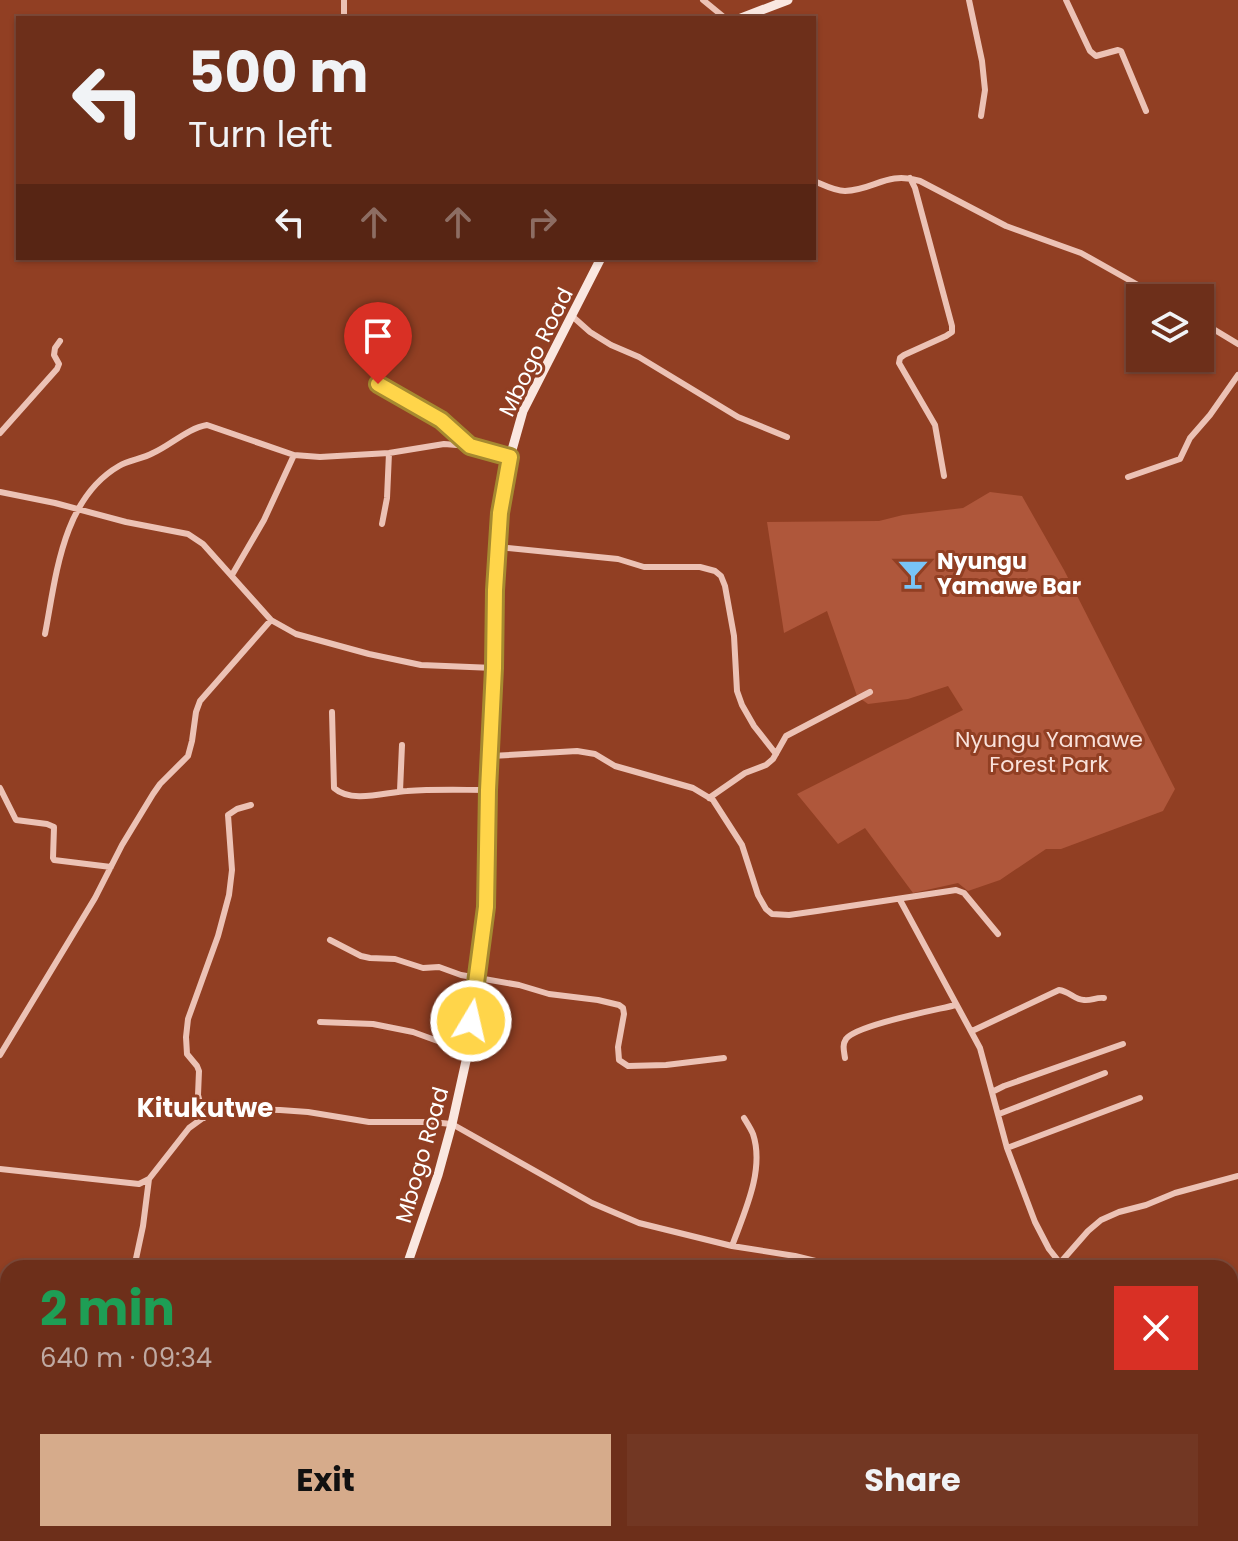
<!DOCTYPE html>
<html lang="en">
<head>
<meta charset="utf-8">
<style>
  body { margin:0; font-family:Poppins,sans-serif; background:#723723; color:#f1f3f6; height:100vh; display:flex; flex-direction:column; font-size:30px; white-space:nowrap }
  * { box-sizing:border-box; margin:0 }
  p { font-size:26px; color:#bfa9a2 }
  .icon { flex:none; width:44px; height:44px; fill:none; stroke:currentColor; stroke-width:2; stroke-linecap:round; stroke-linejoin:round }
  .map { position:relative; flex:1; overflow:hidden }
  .sheet { position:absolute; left:0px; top:1260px; width:1238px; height:282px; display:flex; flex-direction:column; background:#6d2f1a; border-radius:24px 24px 0 0; box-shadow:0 2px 6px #0004,0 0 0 2px #7f4a39 }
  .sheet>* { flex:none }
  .banner { position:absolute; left:16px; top:16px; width:800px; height:244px; border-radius:0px; box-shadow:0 2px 6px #0004,0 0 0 2px #7f4a39; background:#6d2f1a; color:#f1f3f6; overflow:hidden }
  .buttons { position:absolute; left:1126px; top:284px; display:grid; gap:16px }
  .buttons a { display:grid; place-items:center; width:88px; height:88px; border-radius:0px; background:#6d2f1a; box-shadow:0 2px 6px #0004,0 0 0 2px #7f4a39; font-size:40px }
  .pin { position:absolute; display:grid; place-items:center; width:68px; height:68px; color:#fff; margin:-82px -34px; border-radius:50% 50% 50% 0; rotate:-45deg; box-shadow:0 0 8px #0007 }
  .pin .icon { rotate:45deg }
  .me { position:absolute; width:88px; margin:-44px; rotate:9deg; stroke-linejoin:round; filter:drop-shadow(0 0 6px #0008) }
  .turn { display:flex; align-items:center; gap:28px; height:168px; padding:0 40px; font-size:36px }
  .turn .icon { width:104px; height:104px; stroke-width:2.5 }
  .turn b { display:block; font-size:56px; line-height:68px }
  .lanes { display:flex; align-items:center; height:76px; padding:0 40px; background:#0003; justify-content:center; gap:40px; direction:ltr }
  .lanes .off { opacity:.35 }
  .round { display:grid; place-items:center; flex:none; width:84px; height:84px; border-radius:0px; background:#723723 }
  .headline { display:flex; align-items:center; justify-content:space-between; height:136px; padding:0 40px }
  h1 { font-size:48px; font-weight:700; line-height:60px; color:#1e9e55 }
  .button { display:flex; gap:16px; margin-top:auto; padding:16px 40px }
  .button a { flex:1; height:92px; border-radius:0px; background:#d6ab8b; color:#111; font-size:32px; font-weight:700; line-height:92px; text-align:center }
  .button a+a { background:#723723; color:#f1f3f6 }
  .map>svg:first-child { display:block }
  .green { fill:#af573b }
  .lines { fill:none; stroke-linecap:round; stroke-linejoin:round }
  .minor { stroke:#ecc2b5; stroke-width:6 }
  .secondary { stroke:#fae7e0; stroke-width:9 }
  .route-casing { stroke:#a68a30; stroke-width:20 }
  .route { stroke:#ffd54a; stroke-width:14 }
  .labels { text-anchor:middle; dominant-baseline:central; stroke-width:6; stroke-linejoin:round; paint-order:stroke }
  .street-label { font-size:22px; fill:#fff; stroke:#913f23 }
  .poi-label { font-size:22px; font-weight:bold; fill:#fff; stroke:#913f23; text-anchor:start }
  .park-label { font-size:22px; fill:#f9e1da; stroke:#913f23 }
  .quarter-label { font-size:26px; font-weight:bold; fill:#fff; stroke:#913f23 }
</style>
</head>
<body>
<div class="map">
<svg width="1238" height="1541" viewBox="0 0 1238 1541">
  <rect width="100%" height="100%" fill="#913f23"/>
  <path class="green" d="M990 492 1022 496 1064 570 1175 789 1163 811 1061 849H1046L1000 880 968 891 958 883 913 893 865 828 838 844 797 794 963 710 948 686 908 699 868 704 857 696 827 611 784 633 767 522 879 521 903 515 963 508Z"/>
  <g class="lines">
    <path class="minor" d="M703 0 725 18
      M969 0 982 61 985 90 981 116
      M1066 0 1090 51 1096 56 1118 50 1121 51 1146 111
      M344 18V0
      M910 178 915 188 952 326V332L946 336 904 355 900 358 899 363 935 425 944 476
      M814 181C824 185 834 191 845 191 875 190 886 171 920 181L1006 226 1081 253 1161 298
      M394 311 380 360 378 384 441 420 470 446
      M572 316 590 332 611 345 639 357 738 417 787 437
      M1200 321 1238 344
      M0 433 57 369 59 364 54 355 55 348 60 341
      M1128 477 1180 459 1190 438 1210 415 1238 375
      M0 492 55 503 126 522 188 534 203 544 271 620 296 634 369 654 421 665 494 668
      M382 524 387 498 389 453
      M498 547 618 559 644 567H700L715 571 721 576 725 586 734 636 737 691 742 705 754 726 776 754
      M232 575 264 520 294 455
      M45 634C56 577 62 499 119 466 129 460 142 459 153 453 171 445 188 428 207 425L294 455 320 457 389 453 444 444 470 446 510 457
      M332 712 334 788C352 804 386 792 407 791 434 789 461 790 488 790
      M491 756 577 751 595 754 615 766 693 788 713 800 742 845 758 895 766 909 772 914 789 915 817 911 956 890 964 893 998 934
      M0 788 16 820 47 824 54 827 53 858 54 860 111 867
      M400 791 402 745
      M709 798 745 773 766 765 773 759 786 736 870 692
      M900 900 980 1048 1007 1148 1035 1222 1049 1249 1060 1263
      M330 940 361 956 370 958 395 959 423 968 439 967 461 975 519 985 549 994 598 1000 619 1005 623 1008 624 1014 618 1047 619 1060 628 1066 666 1065 724 1058
      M320 1022 373 1024 413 1032 468 1052
      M972 1031 1059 990C1069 991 1075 1000 1084 1000 1091 1001 1096 997 1104 998
      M0 1055 95 898 122 845 153 794 160 784 188 756 192 741 196 712 200 701 271 620
      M845 1058C844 1051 842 1045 846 1039 856 1025 936 1010 956 1005
      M992 1092 1004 1086 1123 1044
      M999 1114 1105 1073
      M204 1118 198 1095 199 1071 197 1066 187 1054 186 1037 188 1019 218 936 229 895 232 870 228 815 237 809 251 805
      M1007 1148 1140 1098
      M0 1169 139 1184 149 1179 189 1128 211 1112 231 1109 280 1110 308 1112 369 1122H430L452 1124 592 1203 639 1223 732 1246 795 1256 844 1268
      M732 1246C744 1213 765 1170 753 1134 751 1129 747 1123 744 1118
      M134 1268 143 1226 149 1179
      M1058 1268 1060 1263 1088 1231 1101 1220 1119 1212 1146 1205 1175 1193 1238 1176
      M0 1327 7 1315
      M0 1347 8 1350
      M1230 1441 1238 1446
      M221 1534 237 1541
      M427 1534 438 1541
      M1064 1534 1071 1541
      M1158 1534 1164 1541
      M53 1541V1534
      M996 1541 1002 1534"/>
    <path class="secondary" d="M741 18 788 0
      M406 1268 438 1175 452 1124 468 1052 478 978 486 907 495 590 500 513 510 457 523 411 601 258
      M316 1541 319 1534"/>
  </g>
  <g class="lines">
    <defs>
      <path id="route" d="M378 384 441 420 470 446 510 457 500 513 495 590 494 668 488 790 486 907 471 1021"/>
    </defs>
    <use href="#route" class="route-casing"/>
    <use href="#route" class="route"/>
  </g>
  <defs>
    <symbol id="bar-bare" viewBox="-9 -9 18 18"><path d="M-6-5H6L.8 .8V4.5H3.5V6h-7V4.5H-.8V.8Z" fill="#78c4f7" stroke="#913f23" stroke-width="2.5" paint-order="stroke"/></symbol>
  </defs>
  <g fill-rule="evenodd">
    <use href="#bar-bare" x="891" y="552" width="44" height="44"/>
  </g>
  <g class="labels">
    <g class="street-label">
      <text transform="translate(536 352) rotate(-64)">Mbogo Road</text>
      <text transform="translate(422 1155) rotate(-74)">Mbogo Road</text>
    </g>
    <g class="poi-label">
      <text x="937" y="561">Nyungu<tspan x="937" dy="25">Yamawe Bar</tspan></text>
    </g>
    <g class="park-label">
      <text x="1049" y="739">Nyungu Yamawe<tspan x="1049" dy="25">Forest Park</tspan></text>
    </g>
    <g class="quarter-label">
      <text x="205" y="1108">Kitukutwe</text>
    </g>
  </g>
</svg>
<div class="buttons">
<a><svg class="icon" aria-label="layers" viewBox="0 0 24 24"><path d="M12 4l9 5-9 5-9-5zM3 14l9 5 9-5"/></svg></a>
</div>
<div class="pin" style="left:378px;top:384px;background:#d93025"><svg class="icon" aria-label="arrive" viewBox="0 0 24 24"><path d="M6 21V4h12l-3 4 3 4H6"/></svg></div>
<svg class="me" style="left:471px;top:1021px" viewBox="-20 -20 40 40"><circle r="17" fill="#ffd54a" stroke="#fff" stroke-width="3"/><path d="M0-11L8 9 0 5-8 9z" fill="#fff"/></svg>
<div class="banner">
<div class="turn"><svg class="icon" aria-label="left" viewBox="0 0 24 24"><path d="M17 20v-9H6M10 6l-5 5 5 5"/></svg><div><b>500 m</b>Turn left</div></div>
<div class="lanes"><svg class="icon" aria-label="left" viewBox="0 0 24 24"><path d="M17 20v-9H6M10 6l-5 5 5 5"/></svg><svg class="icon off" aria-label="ahead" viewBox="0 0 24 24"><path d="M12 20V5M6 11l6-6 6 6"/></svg><svg class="icon off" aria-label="ahead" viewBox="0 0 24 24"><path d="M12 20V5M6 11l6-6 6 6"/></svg><svg class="icon off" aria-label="right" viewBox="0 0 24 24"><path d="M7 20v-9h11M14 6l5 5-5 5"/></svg></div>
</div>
<section class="sheet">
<div class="headline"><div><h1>2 min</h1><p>640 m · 09:34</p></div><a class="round" style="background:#d93025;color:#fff"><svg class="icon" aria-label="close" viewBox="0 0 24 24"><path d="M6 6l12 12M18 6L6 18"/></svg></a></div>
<div class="button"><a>Exit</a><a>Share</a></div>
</section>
</div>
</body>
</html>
